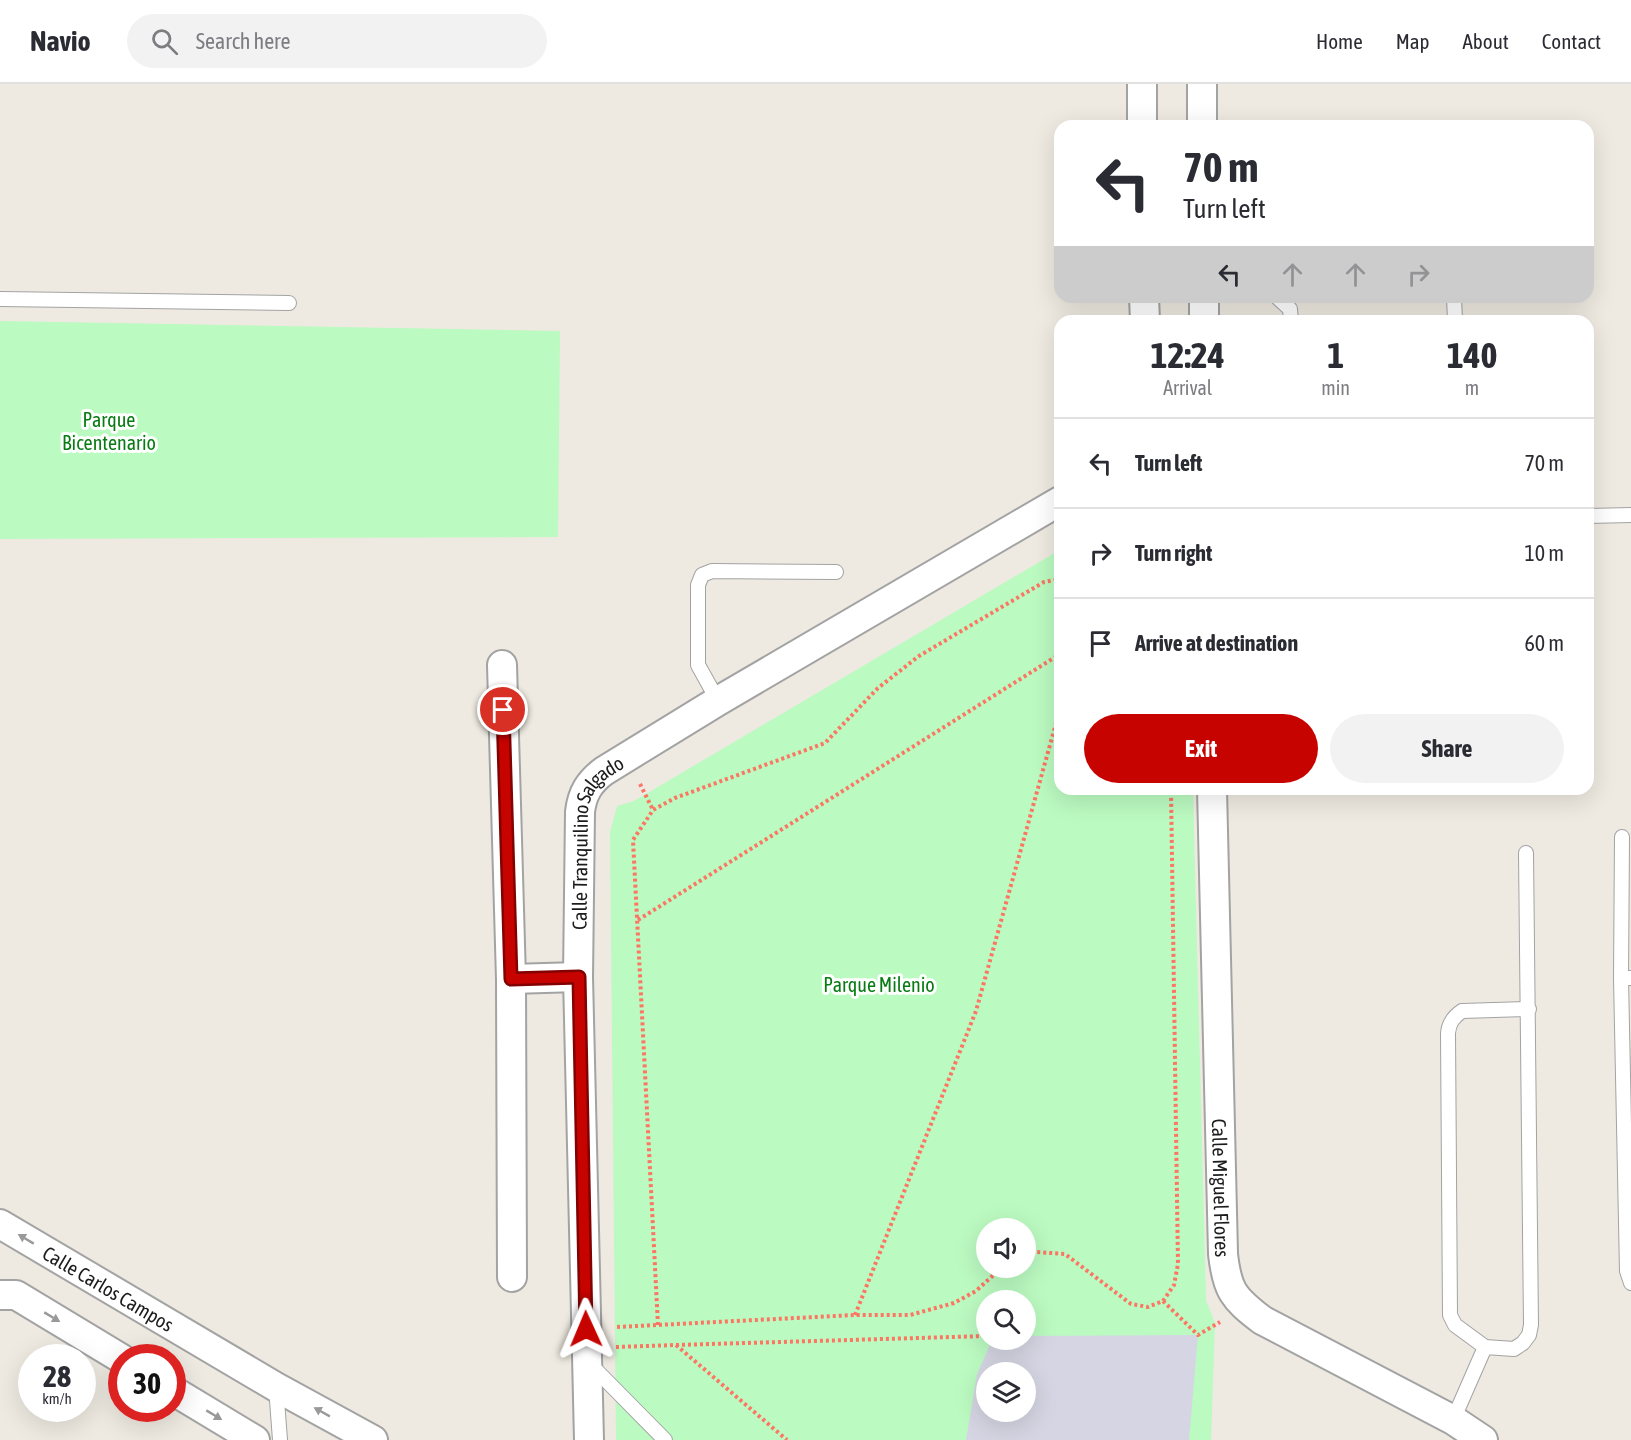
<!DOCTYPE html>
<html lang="en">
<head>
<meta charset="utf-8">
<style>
  body { margin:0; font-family:"Asap Condensed",sans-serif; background:#f2f2f3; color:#2b2b33; height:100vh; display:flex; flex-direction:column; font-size:22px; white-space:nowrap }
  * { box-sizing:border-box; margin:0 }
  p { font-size:20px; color:#7c7c81 }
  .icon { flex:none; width:33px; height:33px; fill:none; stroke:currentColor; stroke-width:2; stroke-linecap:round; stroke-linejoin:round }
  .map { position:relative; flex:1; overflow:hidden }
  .details { position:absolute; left:1054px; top:231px; width:540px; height:480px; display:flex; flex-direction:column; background:#fff; border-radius:18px; box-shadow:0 6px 24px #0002 }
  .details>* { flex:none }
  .guide { position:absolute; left:1054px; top:36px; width:540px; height:183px; border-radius:18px; box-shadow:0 6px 24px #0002; background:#fff; color:#2b2b33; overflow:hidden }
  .buttons { position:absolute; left:976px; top:1134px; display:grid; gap:12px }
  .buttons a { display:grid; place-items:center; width:60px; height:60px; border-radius:50%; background:#fff; box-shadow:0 6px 24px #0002; font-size:30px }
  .speed { position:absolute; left:18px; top:1260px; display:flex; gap:12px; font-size:30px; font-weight:700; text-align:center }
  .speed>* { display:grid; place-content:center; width:78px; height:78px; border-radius:50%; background:#fff; box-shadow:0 6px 24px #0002; line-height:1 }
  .speed small { font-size:15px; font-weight:400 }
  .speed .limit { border:9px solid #d22; background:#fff; color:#111 }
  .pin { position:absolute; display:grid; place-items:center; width:51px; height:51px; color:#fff; margin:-26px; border:3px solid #fff; border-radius:50%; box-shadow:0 2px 6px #0007 }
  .me { position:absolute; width:66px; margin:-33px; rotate:359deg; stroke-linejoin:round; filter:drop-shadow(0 0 4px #0008) }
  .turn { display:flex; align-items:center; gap:21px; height:126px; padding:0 30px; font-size:27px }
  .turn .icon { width:78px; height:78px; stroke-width:2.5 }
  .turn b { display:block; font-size:42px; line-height:51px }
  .lanes { display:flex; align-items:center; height:57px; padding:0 30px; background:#0003; justify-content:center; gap:30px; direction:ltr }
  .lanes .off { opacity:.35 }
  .eta { display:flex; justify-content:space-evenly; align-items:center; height:102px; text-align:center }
  .eta b { font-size:36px; font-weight:700; line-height:42px }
  .cta { display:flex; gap:12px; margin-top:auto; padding:12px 30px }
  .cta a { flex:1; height:69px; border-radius:36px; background:#c70300; color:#fff; font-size:24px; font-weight:700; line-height:69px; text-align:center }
  .cta a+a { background:#f2f2f3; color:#2b2b33 }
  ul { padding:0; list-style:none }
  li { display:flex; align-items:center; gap:18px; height:90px; padding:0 30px; border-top:2px solid #e1e1e2 }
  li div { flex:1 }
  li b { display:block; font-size:22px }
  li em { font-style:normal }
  header { display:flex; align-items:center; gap:36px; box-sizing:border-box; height:84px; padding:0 30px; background:#fff; border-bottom:2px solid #e1e1e2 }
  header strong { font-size:28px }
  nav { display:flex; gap:33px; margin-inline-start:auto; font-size:21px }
  .search { width:420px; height:54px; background:#f2f2f3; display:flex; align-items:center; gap:15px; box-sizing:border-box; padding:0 21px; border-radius:33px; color:#7c7c81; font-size:22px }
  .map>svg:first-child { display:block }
  .park { fill:#bbfac1; fill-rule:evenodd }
  .plaza { fill:#d5d5e3; fill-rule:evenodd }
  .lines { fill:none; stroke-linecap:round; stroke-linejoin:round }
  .lane-casing { stroke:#a3a3a3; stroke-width:16 }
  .street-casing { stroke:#a3a3a3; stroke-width:32 }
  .path { stroke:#fd7563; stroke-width:4; stroke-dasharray:3 3; stroke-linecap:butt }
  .lane { stroke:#fff; stroke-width:14 }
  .street { stroke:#fff; stroke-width:28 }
  .oneway { fill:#999 }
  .route-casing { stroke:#810200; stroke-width:15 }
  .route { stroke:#c70300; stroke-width:10 }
  .labels { text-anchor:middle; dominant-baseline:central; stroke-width:6; stroke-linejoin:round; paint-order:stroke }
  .park-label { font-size:20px; fill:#097b14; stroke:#fff }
  .street-label { font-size:20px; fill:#1c1c1c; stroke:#fff }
</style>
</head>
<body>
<header>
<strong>Navio</strong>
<div class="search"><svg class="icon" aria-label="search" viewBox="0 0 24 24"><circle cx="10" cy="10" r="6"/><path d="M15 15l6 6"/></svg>Search here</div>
<nav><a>Home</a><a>Map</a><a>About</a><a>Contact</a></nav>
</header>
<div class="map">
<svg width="1631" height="1356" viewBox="0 0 1631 1356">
  <rect width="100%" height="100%" fill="#eeeae1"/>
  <path class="park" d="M0 237 560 247 558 453 0 455Z
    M1058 467 1060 468V705H1193L1206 1216 1215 1239 1211 1356H616L610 748 617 722 634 717ZM987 1144H1026V1184H987ZM987 1216H1026V1256H987ZM987 1288H1026V1328H987Z"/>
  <path class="plaza" d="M1198 1251 1189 1356H966L977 1290 992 1256H1026V1252ZM987 1288H1026V1328H987Z"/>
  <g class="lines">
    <defs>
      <path id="lane" d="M1277 213 1290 225 1291 237
        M1454 213 1455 237
        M0 215 289 219
        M1588 432 1631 431
        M718 617 698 581V501L702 491 712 487 836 488
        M1526 769 1531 1241 1529 1251 1523 1259 1514 1265 1485 1263 1455 1241 1450 1231 1448 949C1449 939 1453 933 1462 927L1529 925
        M1621 894 1622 753
        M1631 894H1621L1627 1187 1631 1199
        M591 1281 665 1356
        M276 1303 280 1356
        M1453 1336 1485 1263"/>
      <g id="street">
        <path d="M1142 0V42"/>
        <path d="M1202 0V42"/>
        <path d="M1144 213 1145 237"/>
        <path d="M1204 213V237"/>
        <path d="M502 581 511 895 512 1193"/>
        <path id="s1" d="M1212 705 1223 1170C1227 1206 1233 1214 1262 1236L1453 1336 1483 1356"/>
        <path d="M511 895 578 893"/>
        <path id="s2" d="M0 1140 276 1303 373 1356"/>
        <path d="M0 1211H16L122 1275"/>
        <path d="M172 1306 255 1356"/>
        <path id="s3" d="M589 1356 578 893 580 728C582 710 589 698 604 687L718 617 1060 417"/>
      </g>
    </defs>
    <use href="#lane" class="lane-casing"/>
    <use href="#street" class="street-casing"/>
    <path class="path" d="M640 700 653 726
      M638 836 1060 570
      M1026 1172 1036 1168 1065 1170 1131 1220 1148 1223 1163 1217 1174 1201 1178 1180 1171 705
      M1163 1217 1198 1251 1220 1238
      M855 1231 976 927 1060 625
      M658 1241 633 756 653 726 675 714 825 659 878 604 919 572 1044 498 1060 495
      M617 1243 855 1231H910L954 1219 976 1207 1001 1184
      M676 1261 987 1252
      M616 1263 676 1261 787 1356"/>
    <use href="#lane" class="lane"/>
    <use href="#street" class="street"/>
  </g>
  <defs><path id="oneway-solid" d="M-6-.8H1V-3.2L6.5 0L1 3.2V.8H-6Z" transform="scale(1.5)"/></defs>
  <g class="oneway">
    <use href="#oneway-solid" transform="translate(26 1155) rotate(-149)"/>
    <use href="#oneway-solid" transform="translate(52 1233) rotate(31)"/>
    <use href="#oneway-solid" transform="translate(322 1328) rotate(-151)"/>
    <use href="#oneway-solid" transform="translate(214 1331) rotate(31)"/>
  </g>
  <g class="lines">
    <defs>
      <path id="route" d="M503 626 511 895 579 893 586 1245"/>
    </defs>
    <use href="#route" class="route-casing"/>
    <use href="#route" class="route"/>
  </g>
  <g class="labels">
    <g class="park-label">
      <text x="109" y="335">Parque<tspan x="109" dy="23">Bicentenario</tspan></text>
      <text x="879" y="900">Parque Milenio</text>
    </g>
    <g class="street-label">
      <text stroke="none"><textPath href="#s3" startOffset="604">Calle Tranquilino Salgado</textPath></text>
      <text stroke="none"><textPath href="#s1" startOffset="399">Calle Miguel Flores</textPath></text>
      <text stroke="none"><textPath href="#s2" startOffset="126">Calle Carlos Campos</textPath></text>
    </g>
  </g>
</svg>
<div class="buttons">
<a><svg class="icon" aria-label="sound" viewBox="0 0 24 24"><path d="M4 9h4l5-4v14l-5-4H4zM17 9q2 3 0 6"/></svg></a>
<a><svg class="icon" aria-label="search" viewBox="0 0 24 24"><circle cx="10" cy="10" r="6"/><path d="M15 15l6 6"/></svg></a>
<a><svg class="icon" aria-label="layers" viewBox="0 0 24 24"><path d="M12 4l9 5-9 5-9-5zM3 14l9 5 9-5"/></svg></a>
</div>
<div class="speed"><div>28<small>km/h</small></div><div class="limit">30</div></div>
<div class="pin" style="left:503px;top:626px;background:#d93025"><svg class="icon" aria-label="arrive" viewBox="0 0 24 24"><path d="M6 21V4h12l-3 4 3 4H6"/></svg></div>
<svg class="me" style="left:586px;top:1245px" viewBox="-20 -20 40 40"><path d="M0-17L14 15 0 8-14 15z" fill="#c70300" stroke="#fff" stroke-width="4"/></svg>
<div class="guide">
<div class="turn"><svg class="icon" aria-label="left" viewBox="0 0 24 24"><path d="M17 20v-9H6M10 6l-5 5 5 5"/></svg><div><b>70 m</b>Turn left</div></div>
<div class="lanes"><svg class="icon" aria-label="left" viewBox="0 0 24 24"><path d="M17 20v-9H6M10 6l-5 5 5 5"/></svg><svg class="icon off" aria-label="ahead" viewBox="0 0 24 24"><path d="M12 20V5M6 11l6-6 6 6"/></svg><svg class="icon off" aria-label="ahead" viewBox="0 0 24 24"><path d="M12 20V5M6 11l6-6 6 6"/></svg><svg class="icon off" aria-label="right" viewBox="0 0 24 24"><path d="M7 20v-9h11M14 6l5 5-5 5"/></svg></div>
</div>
<section class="details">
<div class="eta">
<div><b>12:24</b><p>Arrival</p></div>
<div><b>1</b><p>min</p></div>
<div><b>140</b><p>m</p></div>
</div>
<ul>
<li><svg class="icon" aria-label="left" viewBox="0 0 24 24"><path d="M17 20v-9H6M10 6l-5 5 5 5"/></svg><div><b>Turn left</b></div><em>70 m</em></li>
<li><svg class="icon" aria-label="right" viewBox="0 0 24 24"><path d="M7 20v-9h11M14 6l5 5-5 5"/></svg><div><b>Turn right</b></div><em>10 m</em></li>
<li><svg class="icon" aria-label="arrive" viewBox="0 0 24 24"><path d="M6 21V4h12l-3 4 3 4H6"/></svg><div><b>Arrive at destination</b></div><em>60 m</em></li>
</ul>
<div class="cta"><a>Exit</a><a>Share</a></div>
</section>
</div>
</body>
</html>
